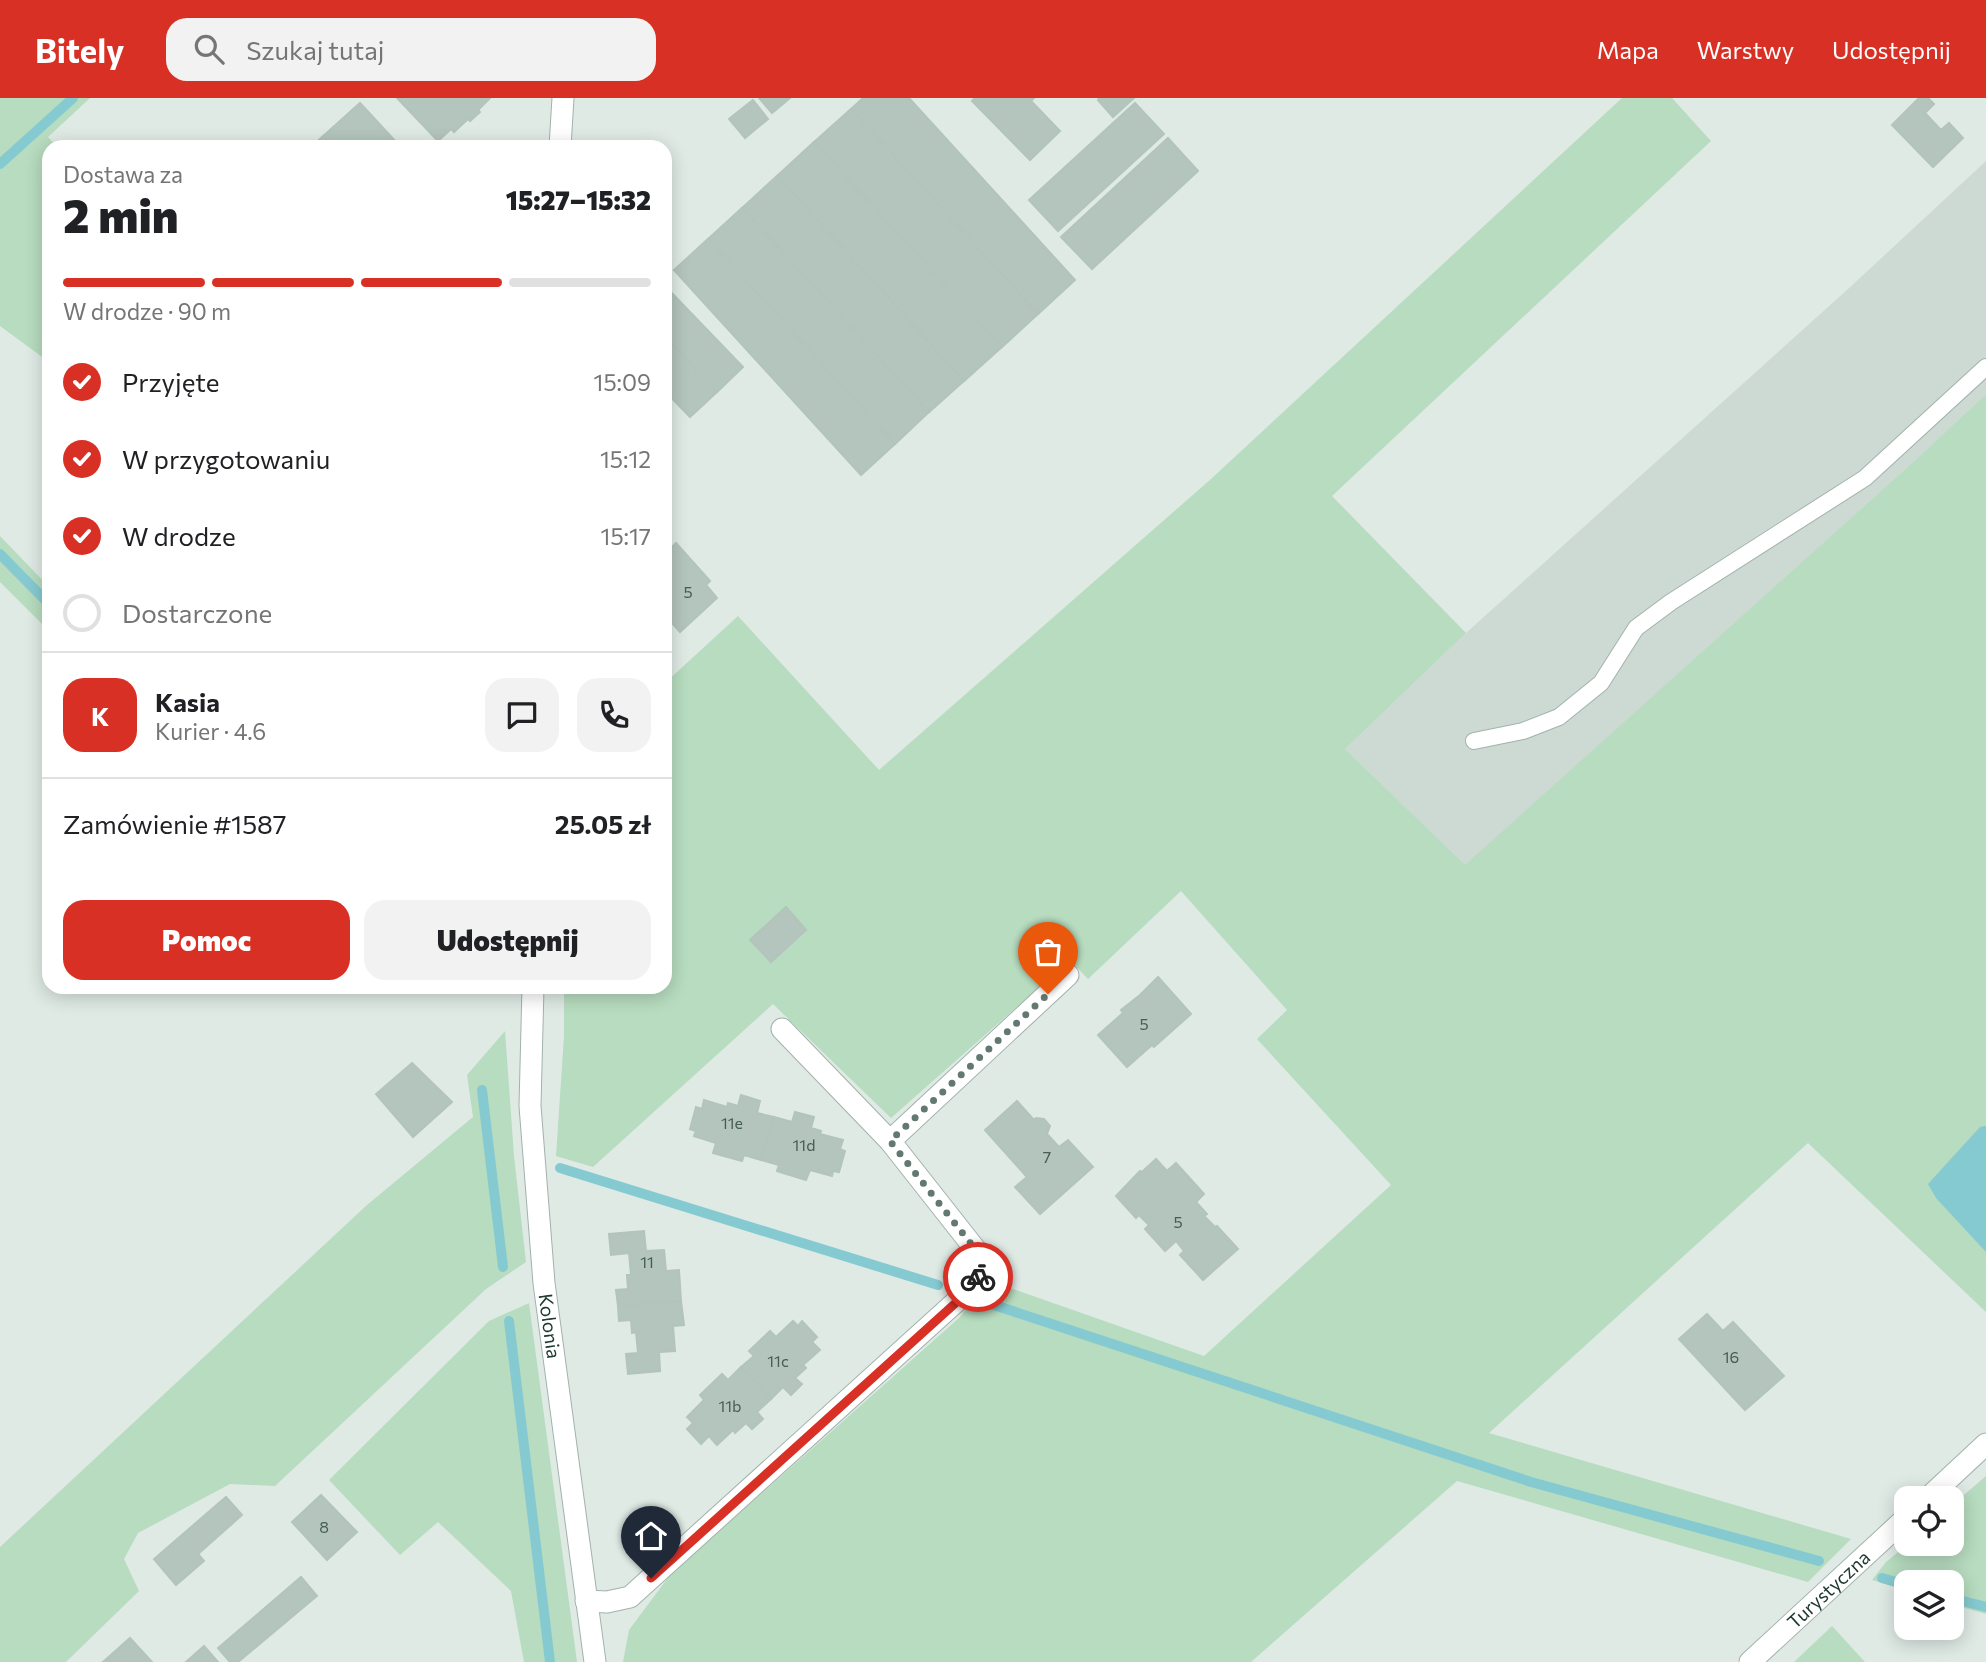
<!DOCTYPE html>
<html lang="pl">
<meta charset="utf-8">
<style>
:root{--surface:#fff;--page:#f2f2f2;--text:#202124;--muted:#757577;--line:#e0e0e0;--accent:#d93025}
body{margin:0;font-family:Commissioner,sans-serif;background:var(--page);color:var(--text);height:100vh;display:flex;flex-direction:column;font-size:26px;white-space:nowrap}
*{box-sizing:border-box;margin:0}
p{font-size:23px;color:var(--muted)}
.icon{flex:none;width:38px;height:38px;fill:none;stroke:currentColor;stroke-width:2;stroke-linecap:round;stroke-linejoin:round}
.map{position:relative;flex:1;overflow:hidden}
.side{position:absolute;left:42px;top:42px;width:630px;height:854px;display:flex;flex-direction:column;background:var(--surface);border-radius:21px;box-shadow:0 4px 18px #0003}
.side>*{flex:none}
.buttons{position:absolute;left:1894px;top:1388px;display:grid;gap:14px}
.buttons a{display:grid;place-items:center;width:70px;height:70px;border-radius:14px;background:var(--surface);box-shadow:0 4px 18px #0003;font-size:35px}
.pin{position:absolute;display:grid;place-items:center;width:60px;height:60px;color:#fff;margin:-72px -30px;border-radius:50% 50% 50% 0;rotate:-45deg;box-shadow:0 0 7px #0007}
.pin .icon{rotate:45deg}
.courier{position:absolute;display:grid;place-items:center;width:70px;height:70px;margin:-35px;border:5px solid #d93025;border-radius:50%;background:#fff;color:#222;box-shadow:0 2px 9px #0007}
.head em{font-style:normal;font-weight:800}
.head div{display:flex;flex-direction:column-reverse}
.head{display:flex;align-items:center;justify-content:space-between;height:119px;padding:0 21px}
h1{font-size:46px;font-weight:800;line-height:52px}
.bar{display:grid;grid-template-columns:repeat(4,1fr);gap:10px 7px;align-content:center;height:84px;padding:0 21px}
.bar i{height:9px;border-radius:5px;background:var(--line)}
.bar .current{background:var(--accent)}
.bar p{grid-column:span 4}
.line{display:flex;align-items:center;gap:18px;padding:0 21px;border-top:2px solid var(--line)}
.line div{flex:1}
.round{display:grid;place-items:center;flex:none;width:74px;height:74px;border-radius:21px;background:var(--page)}
ol{padding:0 21px;list-style:none}
li{display:flex;align-items:center;gap:21px;height:77px}
li p{margin-inline-start:auto}
li .icon{padding:7px;border-radius:50%;background:var(--accent);color:#fff;stroke-width:4}
li:last-child{color:var(--muted)}
li i{width:38px;height:38px;border:4px solid var(--line);border-radius:50%}
.cta{display:flex;gap:14px;margin-top:auto;padding:14px 21px}
.cta a{flex:1;height:80px;border-radius:21px;background:var(--accent);color:#fff;font-size:28px;font-weight:800;line-height:80px;text-align:center}
.cta a+a{background:var(--page);color:var(--text)}
header{display:flex;align-items:center;gap:42px;box-sizing:border-box;height:98px;padding:0 35px;background:var(--accent);color:#fff}
header strong{font-size:33px}
nav{display:flex;gap:38px;margin-inline-start:auto;font-size:24px}
.search{width:490px;height:63px;background:var(--page);display:flex;align-items:center;gap:18px;box-sizing:border-box;padding:0 24px;border-radius:21px;color:var(--muted);font-size:26px}
.map>svg:first-child{display:block}
</style>
<header>
<strong>Bitely</strong>
<div class="search"><svg class="icon" aria-label="search" viewBox="0 0 24 24"><circle cx="10" cy="10" r="6"/><path d="M15 15l6 6"/></svg>Szukaj tutaj</div>
<nav><a>Mapa</a><a>Warstwy</a><a>Udostępnij</a></nav>
</header>
<div class="map">
<svg width="1986" height="1564" viewBox="0 0 1986 1564">
<rect width="100%" height="100%" fill="#dfeae5"/>
<!-- built -->
<polygon fill="#cddad3" points="1986,63 1986,296 1912,365 1465,768 1345,651 1466,535 1848,191"/>
<!-- green -->
<g fill="#b7dcbf">
<polygon points="0,0 90,0 48,39 57,49 49,49 49,264 0,228"/>
<polygon points="1622,0 1672,0 1711,43 1332,398 1466,535 1345,651 1465,767 1912,365 1986,296 1986,1214 1808,1045 1489,1335 1851,1441 1808,1484 1457,1383 1251,1564 623,1564 629,1532 670,1477 959,1220 990,1183 1204,1258 1391,1087 1257,941 1287,912 1181,793 1088,881 1070,862 891,1020 773,906 593,1069 556,1058 564,938 564,889 665,889 665,585 738,518 879,672 1211,381"/>
<polygon points="0,438 49,489 49,533 0,484"/>
<polygon points="505,933 514,1058 526,1164 486,1191 275,1388 230,1386 138,1435 124,1461 139,1493 66,1564 0,1564 0,1449 367,1107 473,1019 467,977"/>
<polygon points="529,1205 577,1564 524,1564 511,1493 438,1424 400,1457 329,1382 489,1223"/>
<polygon points="1986,1378 1986,1516 1951,1506 1951,1484 1906,1484 1906,1492 1872,1482 1886,1464 1908,1446 1951,1446 1951,1408"/>
<polygon points="1832,1528 1865,1564 1794,1564"/>
</g>
<!-- water -->
<polygon fill="#86cad1" points="1984,1028 1986,1028 1986,1154 1936,1100 1928,1086 1980,1029"/>
<g fill="none" stroke-linecap="round" stroke-linejoin="round">
<!-- stream -->
<g stroke="#86cad1" stroke-width="10">
<polyline points="0,66 73,0"/>
<polyline points="0,456 49,506"/>
<polyline points="482,992 503,1169"/>
<polyline points="560,1070 938,1187"/>
<polyline points="982,1203 1531,1384 1819,1463"/>
<polyline points="509,1223 550,1564"/>
<polyline points="1882,1480 1906,1487"/>
<polyline points="1951,1500 1986,1509"/>
</g>
</g>
<!-- building -->
<g fill="#b4c5bd" stroke="#b2c4bb" stroke-width="2">
<polygon points="397,0 490,0 478,12 480,14 470,23 468,21 454,34 451,31 438,43"/>
<polygon points="759,0 790,0 772,15"/>
<polygon points="863,0 909,0 1075,182 1038,216 851,11"/>
<polygon points="975,0 1034,0 1031,3 1060,33 1030,62 972,3"/>
<polygon points="1099,0 1134,0 1113,19 1098,2"/>
<polygon points="1919,0 1928,0 1934,6 1925,15 1941,32 1949,25 1963,40 1933,69 1892,27"/>
<polygon points="753,2 768,21 745,40 729,21"/>
<polygon points="360,5 398,46 395,49 311,49"/>
<polygon points="1135,5 1164,36 1058,133 1029,102"/>
<polygon points="851,11 1038,216 1002,249 814,44"/>
<polygon points="1168,40 1198,73 1092,171 1061,139"/>
<polygon points="814,44 1002,249 964,283 777,78"/>
<polygon points="777,78 964,283 929,314 742,110"/>
<polygon points="742,110 929,314 895,346 708,141"/>
<polygon points="708,141 895,346 861,377 674,172"/>
<polygon points="665,188 743,269 717,294 665,239"/>
<polygon points="665,239 717,294 690,319 665,293"/>
<polygon points="676,445 710,483 706,487 717,500 680,534 666,518 674,510 665,501 665,456"/>
<polygon points="786,809 806,832 771,864 750,842"/>
<polygon points="1158,879 1191,916 1154,949 1152,947 1127,969 1098,937 1123,915 1121,912 1140,897"/>
<polygon points="412,965 452,1004 413,1039 376,996"/>
<polygon points="741,997 760,1003 757,1015 774,1019 761,1062 744,1057 742,1063 713,1055 716,1045 694,1038 696,1033 690,1031 696,1009 702,1011 704,1002 727,1009 728,1005 738,1008"/>
<polygon points="1017,1003 1034,1022 1036,1020 1044,1021 1050,1028 1047,1036 1059,1049 1068,1042 1093,1069 1040,1116 1015,1089 1027,1079 985,1032"/>
<polygon points="795,1014 814,1019 811,1030 821,1033 820,1036 843,1042 840,1051 845,1053 839,1074 833,1073 832,1078 810,1072 806,1082 777,1073 779,1067 761,1062 774,1019 792,1024"/>
<polygon points="1156,1061 1167,1073 1176,1065 1204,1096 1196,1104 1207,1116 1204,1118 1215,1129 1217,1128 1238,1151 1203,1182 1180,1157 1184,1153 1176,1143 1165,1153 1145,1131 1149,1127 1139,1117 1136,1120 1116,1098 1140,1073 1142,1074"/>
<polygon points="644,1133 646,1153 664,1152 666,1173 679,1172 681,1203 618,1208 616,1192 628,1191 627,1177 631,1177 629,1155 611,1157 609,1136"/>
<polygon points="681,1203 684,1227 673,1228 675,1253 659,1254 660,1273 628,1276 626,1256 638,1255 636,1234 632,1235 631,1222 619,1223 618,1208"/>
<polygon points="1707,1216 1723,1233 1733,1224 1784,1278 1745,1312 1679,1241"/>
<polygon points="793,1223 798,1228 802,1223 817,1239 812,1244 820,1252 803,1267 806,1270 795,1280 802,1286 791,1297 783,1289 771,1301 741,1269 754,1258 749,1253 770,1233 776,1239"/>
<polygon points="741,1269 771,1301 757,1314 763,1321 752,1331 746,1325 735,1335 733,1332 717,1347 709,1338 701,1346 687,1331 693,1325 687,1319 704,1302 700,1297 722,1276 728,1282"/>
<polygon points="321,1397 357,1434 327,1462 292,1424"/>
<polygon points="226,1399 242,1417 198,1456 204,1463 176,1487 154,1461"/>
<polygon points="301,1479 317,1498 238,1564 230,1564 218,1550"/>
<polygon points="130,1540 152,1564 103,1564"/>
<polygon points="204,1548 218,1564 186,1564"/>
</g>
<g fill="none" stroke-linecap="round" stroke-linejoin="round">
<defs>
<polyline id="lane" points="1474,643 1523,633 1559,619 1601,585 1636,530 1671,504 1865,380 1986,269"/>
<g id="street">
<polyline points="560,49 563,0"/>
<path id="s1" d="M 533,889 L 530,1008 L 544,1185 L 595,1564"/>
<polyline points="890,1043 1068,877"/>
<polyline points="1928,1400 1986,1346"/>
<path d="M 586,1503 L 607,1504 L 630,1499 L 959,1201 C 977,1183 980,1181 979,1156 L 890,1043 L 782,931"/>
<path id="s2" d="M 1750,1564 L 1906,1420"/>
</g>
</defs>
<!-- lane casing -->
<use href="#lane" stroke="#a2b2ac" stroke-width="18"/>
<!-- street casing -->
<use href="#street" stroke="#a2b2ac" stroke-width="23"/>
<!-- lane -->
<use href="#lane" stroke="#fff" stroke-width="16"/>
<!-- street -->
<use href="#street" stroke="#fff" stroke-width="21"/>
</g>
<g fill="none" stroke-linecap="round" stroke-linejoin="round">
<!-- done -->
<polyline stroke="#637871" stroke-width="7" stroke-dasharray="0 12.6" points="978,1179 980,1175 979,1156 890,1043 1048,896"/>
<!-- route -->
<polyline stroke="#d93025" stroke-width="9" points="651,1480 960,1201 973,1187 978,1179"/>
</g>
<g text-anchor="middle" stroke-width="7" stroke-linejoin="round" paint-order="stroke">
<!-- number labels -->
<g font-size="16" fill="#455d55">
<text x="688" y="500">5</text>
<text x="1144" y="932">5</text>
<text x="732" y="1031">11e</text>
<text x="804" y="1053">11d</text>
<text x="1047" y="1065">7</text>
<text x="1178" y="1130">5</text>
<text x="647" y="1170">11</text>
<text x="1731" y="1265">16</text>
<text x="778" y="1269">11c</text>
<text x="730" y="1314">11b</text>
<text x="324" y="1435">8</text>
</g>
<!-- street labels -->
<g font-size="19" fill="#203a32" stroke="#eff7f3">
<text dy="7" stroke="none"><textPath href="#s1" startOffset="340">Kolonia</textPath></text>
<text dy="7" stroke="none"><textPath href="#s2" startOffset="107">Turystyczna</textPath></text>
</g>
</g>
</svg>
<div class="buttons">
<a><svg class="icon" aria-label="locate" viewBox="0 0 24 24"><circle cx="12" cy="12" r="6"/><path d="M12 2v4M12 18v4M2 12h4M18 12h4"/></svg></a>
<a><svg class="icon" aria-label="layers" viewBox="0 0 24 24"><path d="M12 4l9 5-9 5-9-5zM3 14l9 5 9-5"/></svg></a>
</div>
<div class="pin" style="left:1048px;top:896px;background:#ea580c"><svg class="icon" aria-label="bag" viewBox="0 0 24 24"><path d="M5 8h14l-1 12H6zM9 8a3 3 0 0 1 6 0"/></svg></div>
<div class="pin" style="left:651px;top:1480px;background:#1f2937"><svg class="icon" aria-label="home" viewBox="0 0 24 24"><path d="M3 11l9-7 9 7M6 9v11h12V9"/></svg></div>
<div class="courier" style="left:978px;top:1179px"><svg class="icon" aria-label="bike" viewBox="0 0 24 24"><circle cx="6" cy="16" r="4"/><circle cx="18" cy="16" r="4"/><path d="M6 16l4-8h5l3 8M10 8l3 8H6M13 5h3"/></svg></div>
<section class="side">
<div class="head"><div><h1>2 min</h1><p>Dostawa za</p></div><em>15:27–15:32</em></div>
<div class="bar"><i class="current"></i><i class="current"></i><i class="current"></i><i></i><p>W drodze · 90 m</p></div>
<ol>
<li><svg class="icon" aria-label="check" viewBox="0 0 24 24"><path d="M5 12l5 5 9-10"/></svg>Przyjęte<p>15:09</p></li>
<li><svg class="icon" aria-label="check" viewBox="0 0 24 24"><path d="M5 12l5 5 9-10"/></svg>W przygotowaniu<p>15:12</p></li>
<li><svg class="icon" aria-label="check" viewBox="0 0 24 24"><path d="M5 12l5 5 9-10"/></svg>W drodze<p>15:17</p></li>
<li><i></i>Dostarczone</li>
</ol>
<div class="line" style="height:126px"><b class="round" style="background:var(--accent);color:#fff">K</b><div><b>Kasia</b><p>Kurier · 4.6</p></div><a class="round"><svg class="icon" aria-label="chat" viewBox="0 0 24 24"><path d="M4 5h16v11H9l-5 4z"/></svg></a><a class="round"><svg class="icon" aria-label="phone" viewBox="0 0 24 24"><path d="M5 4h4l2 5-3 2q2 4 5 5l2-3 5 2v4C11 20 4 13 5 4z"/></svg></a></div>
<div class="line" style="height:91px"><div>Zamówienie #1587</div><b>25.05 zł</b></div>
<div class="cta"><a>Pomoc</a><a>Udostępnij</a></div>
</section>
</div>
